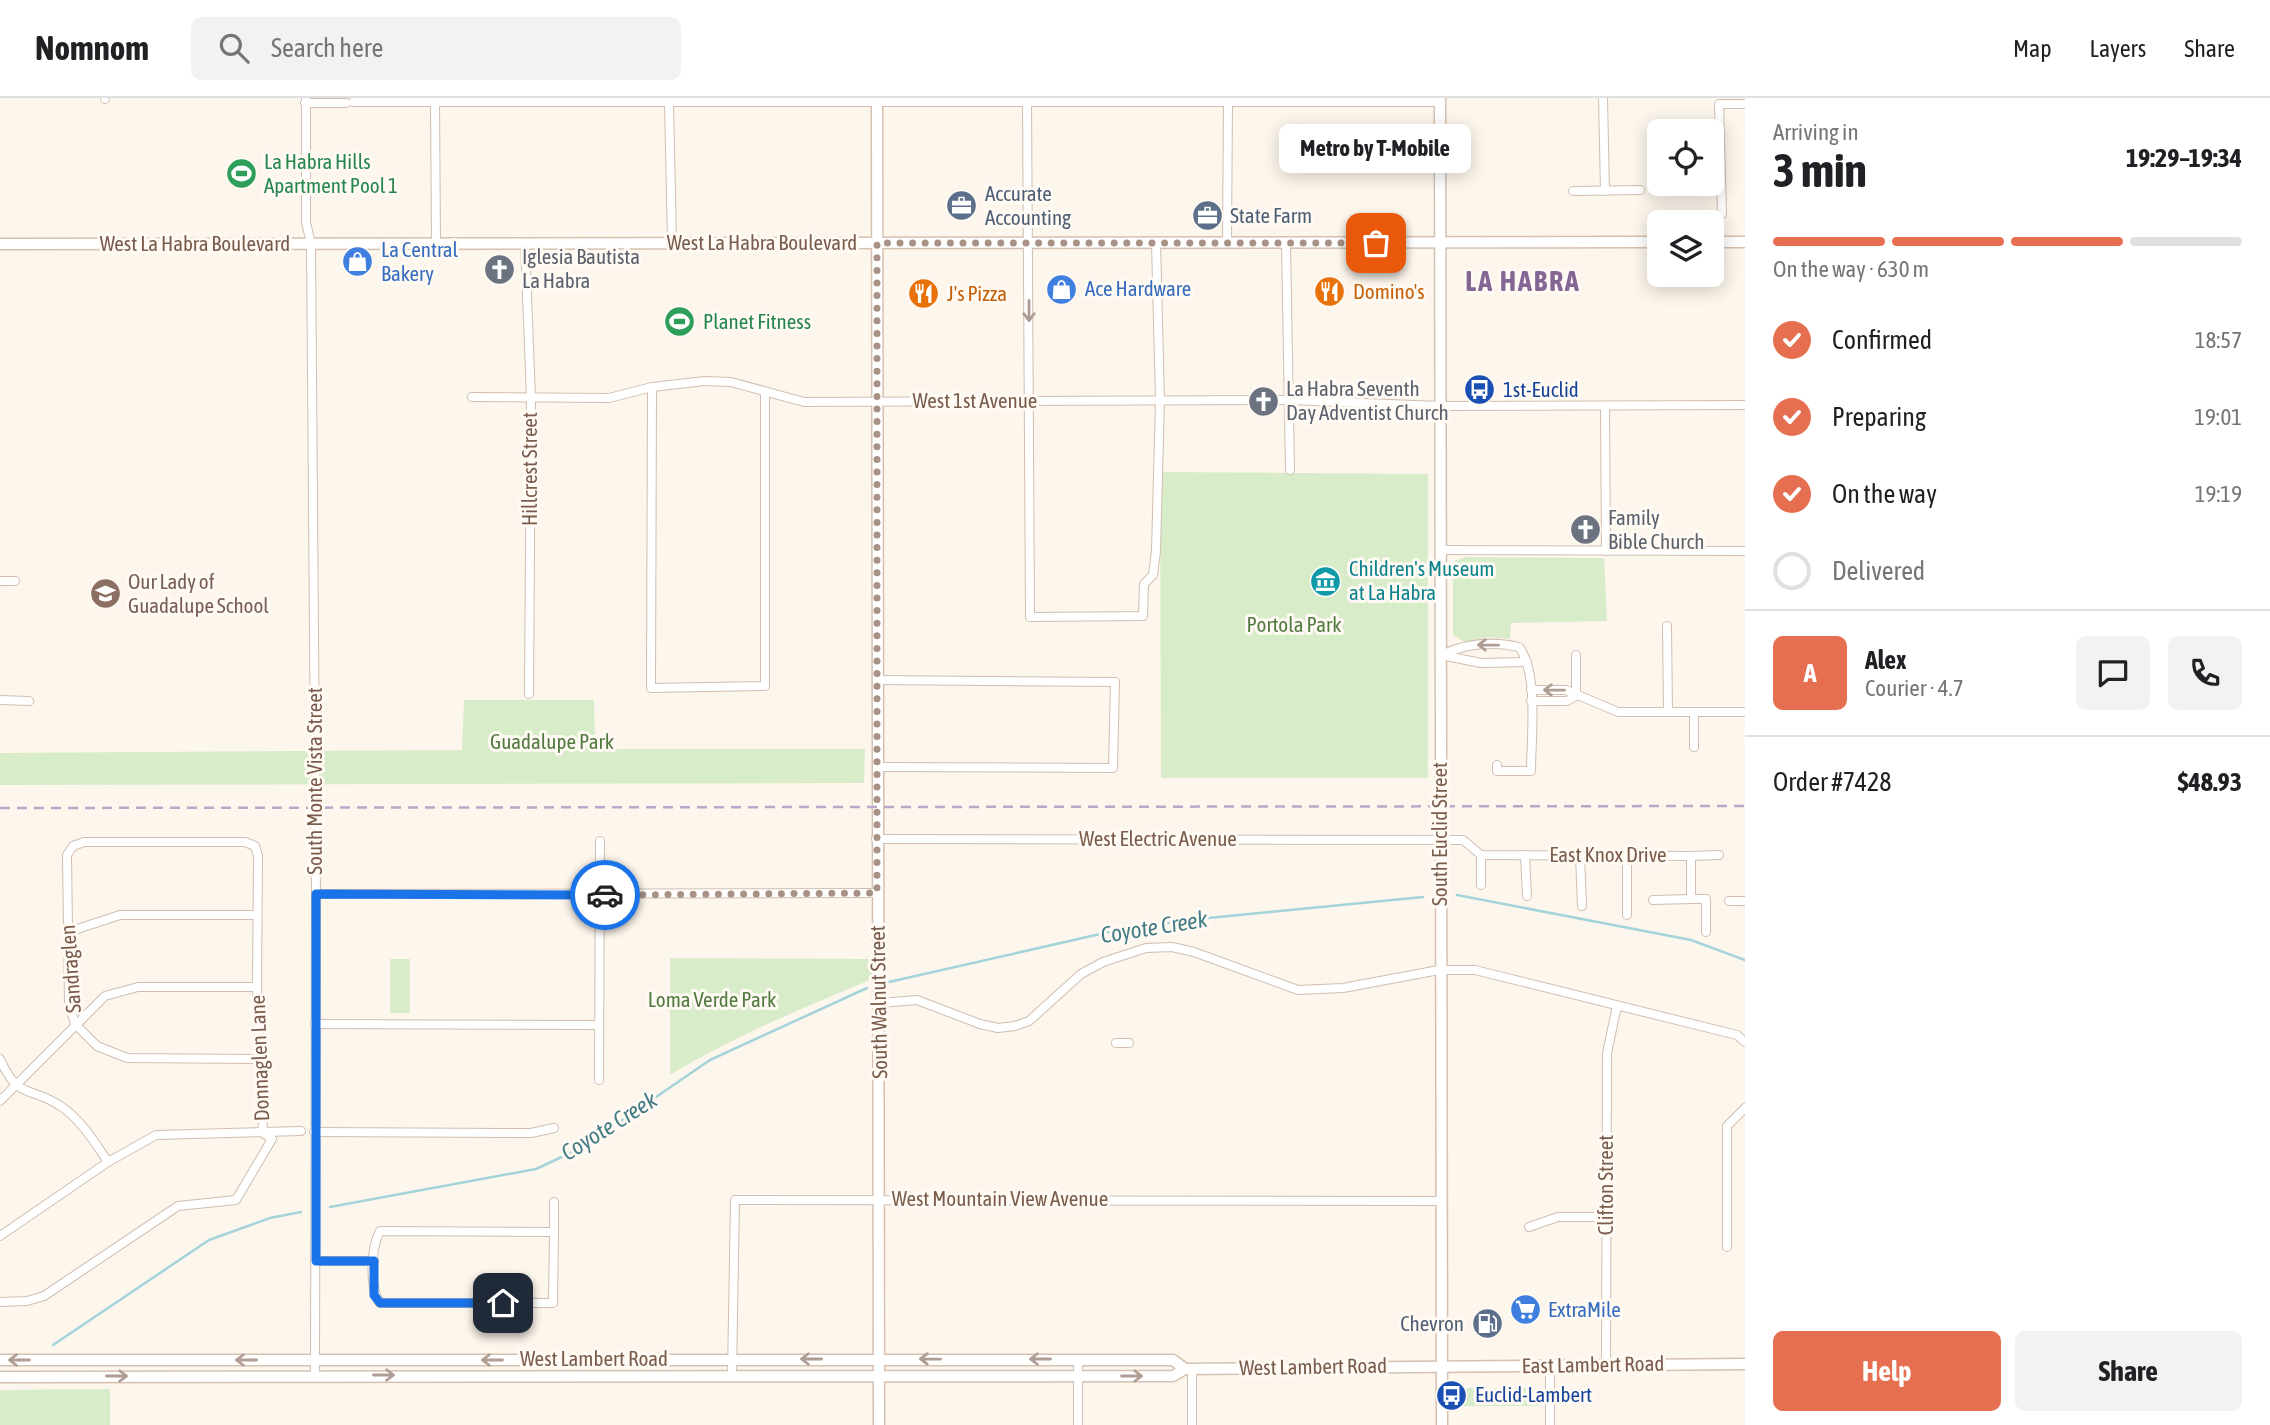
<!DOCTYPE html>
<meta charset="utf-8">
<style>
:root{--surface:#fff;--page:#f2f2f2;--text:#202124;--muted:#757577;--line:#e0e0e0;--accent:#e76f51}
body{margin:0;font-family:"Asap Condensed",sans-serif;background:var(--page);color:var(--text);height:100vh;display:flex;flex-direction:column;font-size:26px;white-space:nowrap}
*{box-sizing:border-box;margin:0}
p{font-size:23px;color:var(--muted)}
.icon{flex:none;width:38px;height:38px;fill:none;stroke:currentColor;stroke-width:2;stroke-linecap:round;stroke-linejoin:round}
.map{position:relative;flex:1;overflow:hidden}
.side{display:flex;flex-direction:column;background:var(--surface);width:525px}
.side>*{flex:none}
.fabs{position:absolute;left:1647px;top:21px;display:grid;gap:14px}
.fabs a{display:grid;place-items:center;width:77px;height:77px;border-radius:10px;background:var(--surface);box-shadow:0 4px 18px #0003;font-size:35px}
.pin{position:absolute;display:grid;place-items:center;width:60px;height:60px;color:#fff;margin:-30px;border-radius:14px;box-shadow:0 4px 10px #0006}
.courier{position:absolute;display:grid;place-items:center;width:70px;height:70px;margin:-35px;border:5px solid #1a73e8;border-radius:50%;background:#fff;color:#222;box-shadow:0 2px 9px #0007}
.bubble{position:absolute;height:49px;border-radius:10px;background:var(--surface);box-shadow:0 4px 18px #0003;font-size:23px;font-weight:700;line-height:49px;text-align:center}
.summary em{font-style:normal;font-weight:700}
.summary div{display:flex;flex-direction:column-reverse}
.summary{display:flex;align-items:center;justify-content:space-between;height:119px;padding:0 28px}
h1{font-size:46px;font-weight:700;line-height:52px}
.bar{display:grid;grid-template-columns:repeat(4,1fr);gap:10px 7px;align-content:center;height:84px;padding:0 28px}
.bar i{height:9px;border-radius:5px;background:var(--line)}
.bar .current{background:var(--accent)}
.bar p{grid-column:span 4}
.line{display:flex;align-items:center;gap:18px;padding:0 28px;border-top:2px solid var(--line)}
.line div{flex:1}
.round{display:grid;place-items:center;flex:none;width:74px;height:74px;border-radius:10px;background:var(--page)}
ol{padding:0 28px;list-style:none}
li{display:flex;align-items:center;gap:21px;height:77px}
li p{margin-inline-start:auto}
li .icon{padding:7px;border-radius:50%;background:var(--accent);color:#fff;stroke-width:4}
li:last-child{color:var(--muted)}
li i{width:38px;height:38px;border:4px solid var(--line);border-radius:50%}
.button{display:flex;gap:14px;margin-top:auto;padding:14px 28px}
.button a{flex:1;height:80px;border-radius:10px;background:var(--accent);color:#fff;font-size:28px;font-weight:700;line-height:80px;text-align:center}
.button a+a{background:var(--page);color:var(--text)}
header{display:flex;align-items:center;gap:42px;box-sizing:border-box;height:98px;padding:0 35px;background:var(--surface);border-bottom:2px solid var(--line)}
header strong{font-size:33px}
nav{display:flex;gap:38px;margin-inline-start:auto;font-size:24px}
.search{width:490px;height:63px;background:var(--page);display:flex;align-items:center;gap:18px;box-sizing:border-box;padding:0 24px;border-radius:10px;color:var(--muted);font-size:26px}
main{display:flex;flex:1;min-height:0}
.map>svg:first-child{display:block}
</style>
<header>
<strong>Nomnom</strong>
<div class="search"><svg class="icon" aria-label="search" viewBox="0 0 24 24"><circle cx="10" cy="10" r="6"/><path d="M15 15l6 6"/></svg>Search here</div>
<nav><a>Map</a><a>Layers</a><a>Share</a></nav>
</header>
<main>
<div class="map">
<svg width="1745" height="1327" viewBox="0 0 1745 1327">
<rect width="100%" height="100%" fill="#fdf6ec"/>
<!-- green -->
<g fill="#d8ecc9">
<polygon points="1160,374 1428,376 1428,680 1161,680"/>
<polygon points="1465,459 1604,460 1607,523 1511,525 1510,541 1488,539 1464,544 1453,537 1453,470 1455,463"/>
<polygon points="464,602 594,602 595,651 865,651 864,685 0,687 0,655 462,652"/>
<path d="M 670,860 L 877,861 L 877,879 C 806,909 736,937 670,977 Z"/>
<rect x="390" y="861" width="20" height="54"/>
<polygon points="1468,1290 1532,1290 1538,1293 1539,1308 1458,1308 1459,1296"/>
<polygon points="110,1291 110,1327 0,1327 0,1292"/>
</g>
<g fill="none" stroke-linecap="round" stroke-linejoin="round">
<!-- stream -->
<g stroke="#a5d3da" stroke-width="2.5">
<polyline points="1457,797 1691,842 1745,862"/>
<polyline points="889,884 1109,834 1188,822 1423,799"/>
<polyline points="330,1109 536,1071 583,1049 710,962 867,890"/>
<polyline points="53,1247 209,1142 270,1120 301,1114"/>
</g>
<defs>
<g id="street">
<polyline points="105,0 105,1"/>
<polyline points="306,0 306,124 311,146 316,796 315,1277"/>
<polyline points="1027,0 1030,519 1143,518 1144,486 1153,477 1156,453 1160,302 1156,145"/>
<polyline points="1603,0 1605,93"/>
<polyline points="435,2 436,146"/>
<polyline points="353,4 1439,4"/>
<polyline points="669,4 672,145"/>
<polyline points="305,5 346,5"/>
<polyline points="1573,93 1640,92"/>
<polyline points="1722,116 1719,6 1745,6"/>
<polyline points="1227,145 1228,1"/>
<polyline points="1286,145 1290,372"/>
<polyline points="525,146 531,300 529,596"/>
<polyline points="652,289 651,590 765,588 765,295"/>
<polyline points="472,299 609,300 652,289 705,283 731,284 804,304 1288,302 1440,308 1745,307"/>
<polyline points="1605,309 1606,453"/>
<polyline points="1442,452 1745,453"/>
<polyline points="0,483 15,483"/>
<polyline points="1667,528 1668,614"/>
<path d="M 1441,557 C 1466,545 1493,543 1519,549 C 1539,575 1531,640 1531,673 L 1497,673 L 1497,667"/>
<polyline points="1441,557 1481,565 1527,564"/>
<polyline points="1531,592 1566,592 1618,614 1745,614"/>
<polyline points="1576,598 1576,557"/>
<polyline points="0,602 29,603"/>
<polyline points="1531,603 1567,603 1576,598"/>
<polyline points="1694,614 1694,649"/>
<polyline points="877,669 1113,670 1115,584 877,582"/>
<polyline points="876,741 1463,742 1481,757 1691,758 1691,801 1706,801 1706,834"/>
<polyline points="1525,757 1527,798"/>
<polyline points="1580,757 1582,808"/>
<polyline points="1627,758 1627,817"/>
<polyline points="1691,758 1719,757"/>
<polyline points="1481,787 1481,757"/>
<polyline points="316,796 877,795"/>
<polyline points="1653,802 1691,801"/>
<polyline points="1729,803 1745,803"/>
<polyline points="68,834 120,817 257,817"/>
<polyline points="880,905 917,902 980,926 998,930 1015,928 1029,923 1081,876 1103,864 1146,850 1172,849 1194,854 1298,892 1343,890 1439,872 1475,872 1737,937 1745,944"/>
<polyline points="315,926 599,927"/>
<polyline points="1116,945 1129,945"/>
<path d="M 0,961 C 19,1004 31,987 62,1009 C 82,1023 95,1045 108,1064"/>
<polyline points="599,982 600,743"/>
<polyline points="0,1003 105,898 138,889 257,889"/>
<polyline points="314,1034 531,1035 554,1030"/>
<polyline points="1529,1129 1558,1119 1606,1119"/>
<path d="M 380,1133 L 554,1134 L 553,1205 L 380,1205 C 369,1189 371,1149 380,1133 Z"/>
<polyline points="554,1134 554,1104"/>
<polyline points="0,1138 108,1064 156,1037 301,1033"/>
<polyline points="1727,1149 1727,1028 1745,1010"/>
<polyline points="315,1163 374,1163"/>
<polyline points="0,1204 27,1203 44,1198 178,1108 236,1102 272,1041 263,1035 257,889 258,758 255,748 245,744 84,744 73,748 67,757 69,905 75,926 97,948 127,960 258,961"/>
<polyline points="1078,1262 1078,1327"/>
<polyline points="1606,1266 1607,955 1617,908"/>
<polyline points="1550,1267 1550,1327"/>
<polyline points="1192,1271 1192,1327"/>
<polyline points="732,1277 735,1102 1440,1103"/>
</g>
<g id="secondary">
<polyline points="877,0 879,1327"/>
<polyline points="1440,0 1442,1327"/>
<polyline points="1712,144 1745,144"/>
<polyline points="0,146 1659,144"/>
<polyline points="0,1262 1173,1262 1185,1271"/>
<polyline points="0,1279 1173,1278 1185,1271 1745,1266"/>
</g>
</defs>
<!-- street casing -->
<use href="#street" stroke="#d1beb0" stroke-width="10"/>
<!-- secondary casing -->
<use href="#secondary" stroke="#d6c0b0" stroke-width="13"/>
<!-- street -->
<use href="#street" stroke="#fff" stroke-width="8"/>
<!-- secondary -->
<use href="#secondary" stroke="#fff" stroke-width="10"/>
<!-- rail -->
<polyline stroke="#b9a8c9" stroke-width="2.5" stroke-dasharray="10 7" stroke-linecap="butt" points="0,710 1745,708"/>
</g>
<!-- one-way arrows -->
<defs><path id="oneway-shaft" d="M-6 0H5M1.5-3L5.5 0L1.5 3" fill="none" stroke-width="1.6" stroke-linecap="round" stroke-linejoin="round" transform="scale(1.75)"/></defs>
<g stroke="#af9d94">
<use href="#oneway-shaft" transform="translate(1029 213) rotate(90)"/>
<use href="#oneway-shaft" transform="translate(1488 547) rotate(-179)"/>
<use href="#oneway-shaft" transform="translate(1554 592) rotate(-179)"/>
<use href="#oneway-shaft" transform="translate(811 1261) rotate(180)"/>
<use href="#oneway-shaft" transform="translate(930 1261) rotate(-179)"/>
<use href="#oneway-shaft" transform="translate(1040 1261) rotate(180)"/>
<use href="#oneway-shaft" transform="translate(19 1262) rotate(-180)"/>
<use href="#oneway-shaft" transform="translate(246 1262) rotate(-180)"/>
<use href="#oneway-shaft" transform="translate(492 1262) rotate(180)"/>
<use href="#oneway-shaft" transform="translate(384 1277)"/>
<use href="#oneway-shaft" transform="translate(117 1278)"/>
<use href="#oneway-shaft" transform="translate(1132 1278)"/>
</g>
<g fill="none" stroke-linecap="round" stroke-linejoin="round">
<!-- done -->
<polyline stroke="#a89285" stroke-width="7" stroke-dasharray="0 12.6" points="605,797 877,795 877,145 1376,145"/>
<!-- route -->
<polyline stroke="#1a73e8" stroke-width="9" points="503,1205 380,1205 374,1197 374,1163 316,1163 316,796 605,797"/>
</g>
<!-- icons -->
<defs>
<symbol id="stadium-disc" viewBox="-11 -11 22 22"><circle r="9.5" fill="#2e9e5b" stroke="#fffaf3"/><path d="M0-5a6.5 5 0 1 0 0 10a6.5 5 0 1 0 0-10ZM-3.5-1.8h7v3.6h-7Z" fill="#fff"/></symbol>
<symbol id="office-disc" viewBox="-11 -11 22 22"><circle r="9.5" fill="#5c6f8a" stroke="#fffaf3"/><path d="M-6-3h4V-5.5h4V-3h4V5H-6ZM-1-4.5V-3h2v-1.5ZM-6 0V1H6V0Z" fill="#fff"/></symbol>
<symbol id="shop-disc" viewBox="-11 -11 22 22"><circle r="9.5" fill="#3f7fe0" stroke="#fffaf3"/><path d="M-5-2.5h2.3a2.7 3.5 0 0 1 5.4 0H5L5.5 6h-11ZM-1.5-2.5h3a1.5 2.3 0 0 0-3 0Z" fill="#fff"/></symbol>
<symbol id="church-disc" viewBox="-11 -11 22 22"><circle r="9.5" fill="#6b7280" stroke="#fffaf3"/><path d="M-1.2-6h2.4v3.5h3.3v2.4h-3.3V6h-2.4V-.1h-3.3v-2.4h3.3Z" fill="#fff"/></symbol>
<symbol id="restaurant-disc" viewBox="-11 -11 22 22"><circle r="9.5" fill="#e8710a" stroke="#fffaf3"/><path d="M-5-6h1v4h1v-4h1v4h1v-4h1v5L-1.5 .5V6h-2V.5L-5-1ZM5-6V6H3V1.5H1.5Q1.5-4 5-6Z" fill="#fff"/></symbol>
<symbol id="bus-disc" viewBox="-11 -11 22 22"><circle r="9.5" fill="#1a4fb4" stroke="#fffaf3"/><path d="M-5-6H5V4H4V6H2V4H-2V6H-4V4H-5ZM-3.5-4V0h7V-4ZM-3.5 1.2v1.5H-2V1.2ZM2 1.2v1.5H3.5V1.2Z" fill="#fff"/></symbol>
<symbol id="museum-disc" viewBox="-11 -11 22 22"><circle r="9.5" fill="#0f9aa8" stroke="#fffaf3"/><path d="M0-6L6-3V-2H-6V-3ZM-5-1h2V3h-2ZM-1-1h2V3h-2ZM3-1h2V3H3ZM-6 4H6V6H-6Z" fill="#fff"/></symbol>
<symbol id="school-disc" viewBox="-11 -11 22 22"><circle r="9.5" fill="#8d6e63" stroke="#fffaf3"/><path d="M0-5L7-2L0 1L-7-2ZM-4 1L0 2.5L4 1V4Q0 6-4 4Z" fill="#fff"/></symbol>
<symbol id="supermarket-disc" viewBox="-11 -11 22 22"><circle r="9.5" fill="#3f7fe0" stroke="#fffaf3"/><path d="M-6-5.5h2.5l.6 2H6L4.5 2H-2.5L-4.4-4H-6ZM-1.5 3.2a1.3 1.3 0 1 0 .1 0ZM3 3.2a1.3 1.3 0 1 0 .1 0Z" fill="#fff"/></symbol>
<symbol id="fuel-disc" viewBox="-11 -11 22 22"><circle r="9.5" fill="#5c6f8a" stroke="#fffaf3"/><path d="M-5.5-6h7V0h2V4h1.3V-2.5L3-4.5l.8-.8L6-3V5H2.5V1h-1V6h-7ZM-4.2-4.7v3.2H.2V-4.7Z" fill="#fff"/></symbol>
</defs>
<g fill-rule="evenodd">
<use href="#stadium-disc" x="224" y="58" width="35" height="35"/>
<use href="#office-disc" x="944" y="90" width="35" height="35"/>
<use href="#office-disc" x="1190" y="100" width="35" height="35"/>
<use href="#shop-disc" x="340" y="146" width="35" height="35"/>
<use href="#church-disc" x="482" y="154" width="35" height="35"/>
<use href="#shop-disc" x="1044" y="174" width="35" height="35"/>
<use href="#restaurant-disc" x="1312" y="176" width="35" height="35"/>
<use href="#restaurant-disc" x="906" y="178" width="35" height="35"/>
<use href="#stadium-disc" x="662" y="206" width="35" height="35"/>
<use href="#bus-disc" x="1462" y="274" width="35" height="35"/>
<use href="#church-disc" x="1246" y="286" width="35" height="35"/>
<use href="#church-disc" x="1568" y="414" width="35" height="35"/>
<use href="#museum-disc" x="1308" y="466" width="35" height="35"/>
<use href="#school-disc" x="88" y="478" width="35" height="35"/>
<use href="#supermarket-disc" x="1508" y="1194" width="35" height="35"/>
<use href="#fuel-disc" x="1470" y="1208" width="35" height="35"/>
<use href="#bus-disc" x="1434" y="1280" width="35" height="35"/>
</g>
<g text-anchor="middle" stroke-width="6" stroke-linejoin="round" paint-order="stroke">
<!-- leisure labels -->
<g font-size="21" fill="#27864d" stroke="#fffaf3" text-anchor="start">
<text x="264" y="71">La Habra Hills<tspan x="264" dy="24">Apartment Pool 1</tspan></text>
<text x="703" y="231">Planet Fitness</text>
</g>
<!-- service labels -->
<g font-size="21" fill="#4e5e75" stroke="#fffaf3" text-anchor="start">
<text x="985" y="103">Accurate<tspan x="985" dy="24">Accounting</tspan></text>
<text x="1230" y="125">State Farm</text>
<text x="1464" y="1233" text-anchor="end">Chevron</text>
</g>
<!-- street labels -->
<g font-size="21" fill="#7a5c4d" stroke="#fffaf3">
<text x="762" y="152">West La Habra Boulevard</text>
<text x="195" y="153">West La Habra Boulevard</text>
<text x="975" y="310">West 1st Avenue</text>
<text transform="translate(530 371) rotate(-90)" y="7">Hillcrest Street</text>
<text transform="translate(315 683) rotate(-90)" y="7">South Monte Vista Street</text>
<text transform="translate(1440 736) rotate(-90)" y="7">South Euclid Street</text>
<text x="1158" y="748">West Electric Avenue</text>
<text x="1608" y="764">East Knox Drive</text>
<text transform="translate(71 871) rotate(-94)" y="7">Sandraglen</text>
<text transform="translate(879 904) rotate(-91)" y="7">South Walnut Street</text>
<text transform="translate(260 960) rotate(-92)" y="7">Donnaglen Lane</text>
<text transform="translate(1606 1087) rotate(-90)" y="7">Clifton Street</text>
<text x="1000" y="1108">West Mountain View Avenue</text>
<text x="594" y="1268">West Lambert Road</text>
<text transform="translate(1593 1267) rotate(-1)" y="7">East Lambert Road</text>
<text transform="translate(1313 1269) rotate(-1)" y="7">West Lambert Road</text>
</g>
<!-- shop labels -->
<g font-size="21" fill="#366cbe" stroke="#fffaf3" text-anchor="start">
<text x="381" y="159">La Central<tspan x="381" dy="24">Bakery</tspan></text>
<text x="1085" y="198">Ace Hardware</text>
<text x="1548" y="1219">ExtraMile</text>
</g>
<!-- worship labels -->
<g font-size="21" fill="#5b616d" stroke="#fffaf3" text-anchor="start">
<text x="522" y="166">Iglesia Bautista<tspan x="522" dy="24">La Habra</tspan></text>
<text x="1286" y="298">La Habra Seventh<tspan x="1286" dy="24">Day Adventist Church</tspan></text>
<text x="1608" y="427">Family<tspan x="1608" dy="24">Bible Church</tspan></text>
</g>
<!-- food labels -->
<g font-size="21" fill="#c56008" stroke="#fffaf3" text-anchor="start">
<text x="1353" y="201">Domino's</text>
<text x="947" y="203">J's Pizza</text>
</g>
<!-- transit labels -->
<g font-size="21" fill="#164399" stroke="#fffaf3" text-anchor="start">
<text x="1503" y="299">1st-Euclid</text>
<text x="1475" y="1304">Euclid-Lambert</text>
</g>
<!-- culture labels -->
<g font-size="21" fill="#0d838f" stroke="#fffaf3" text-anchor="start">
<text x="1349" y="478">Children's Museum<tspan x="1349" dy="24">at La Habra</tspan></text>
</g>
<!-- education labels -->
<g font-size="21" fill="#785e54" stroke="#fffaf3" text-anchor="start">
<text x="128" y="491">Our Lady of<tspan x="128" dy="24">Guadalupe School</tspan></text>
</g>
<!-- park labels -->
<g font-size="21" fill="#537a41" stroke="#fffaf3">
<text x="1294" y="534">Portola Park</text>
<text x="552" y="651">Guadalupe Park</text>
<text x="712" y="909">Loma Verde Park</text>
</g>
<!-- water labels -->
<g font-size="23" font-style="italic" fill="#437c86" stroke="#fffaf3">
<text transform="translate(1154 829) rotate(-9)" y="8">Coyote Creek</text>
<text transform="translate(609 1028) rotate(-32)" y="8">Coyote Creek</text>
</g>
<!-- district labels -->
<g font-size="28" font-weight="bold" letter-spacing="2" fill="#846695" stroke="#fffaf3">
<text x="1523" y="193">LA HABRA</text>
</g>
</g>
</svg>
<div class="fabs">
<a><svg class="icon" aria-label="locate" viewBox="0 0 24 24"><circle cx="12" cy="12" r="6"/><path d="M12 2v4M12 18v4M2 12h4M18 12h4"/></svg></a>
<a><svg class="icon" aria-label="layers" viewBox="0 0 24 24"><path d="M12 4l9 5-9 5-9-5zM3 14l9 5 9-5"/></svg></a>
</div>
<div class="pin" style="left:1376px;top:145px;background:#ea580c"><svg class="icon" aria-label="bag" viewBox="0 0 24 24"><path d="M5 8h14l-1 12H6zM9 8a3 3 0 0 1 6 0"/></svg></div>
<div class="pin" style="left:503px;top:1205px;background:#1f2937"><svg class="icon" aria-label="home" viewBox="0 0 24 24"><path d="M3 11l9-7 9 7M6 9v11h12V9"/></svg></div>
<div class="courier" style="left:605px;top:797px"><svg class="icon" aria-label="car" viewBox="0 0 24 24"><path d="M5 17H2v-5l4-1 3-4h7l3 4 3 1v5h-3M9 17h6M6 11h13"/><circle cx="7" cy="17" r="2"/><circle cx="17" cy="17" r="2"/></svg></div>
<div class="bubble" style="left:1279px;top:26px;width:192px">Metro by T-Mobile</div>
</div>
<section class="side">
<div class="summary"><div><h1>3 min</h1><p>Arriving in</p></div><em>19:29–19:34</em></div>
<div class="bar"><i class="current"></i><i class="current"></i><i class="current"></i><i></i><p>On the way · 630 m</p></div>
<ol>
<li><svg class="icon" aria-label="check" viewBox="0 0 24 24"><path d="M5 12l5 5 9-10"/></svg>Confirmed<p>18:57</p></li>
<li><svg class="icon" aria-label="check" viewBox="0 0 24 24"><path d="M5 12l5 5 9-10"/></svg>Preparing<p>19:01</p></li>
<li><svg class="icon" aria-label="check" viewBox="0 0 24 24"><path d="M5 12l5 5 9-10"/></svg>On the way<p>19:19</p></li>
<li><i></i>Delivered</li>
</ol>
<div class="line" style="height:126px"><b class="round" style="background:var(--accent);color:#fff">A</b><div><b>Alex</b><p>Courier · 4.7</p></div><a class="round"><svg class="icon" aria-label="chat" viewBox="0 0 24 24"><path d="M4 5h16v11H9l-5 4z"/></svg></a><a class="round"><svg class="icon" aria-label="phone" viewBox="0 0 24 24"><path d="M5 4h4l2 5-3 2q2 4 5 5l2-3 5 2v4C11 20 4 13 5 4z"/></svg></a></div>
<div class="line" style="height:91px"><div>Order #7428</div><b>$48.93</b></div>
<div class="button"><a>Help</a><a>Share</a></div>
</section>
</main>
